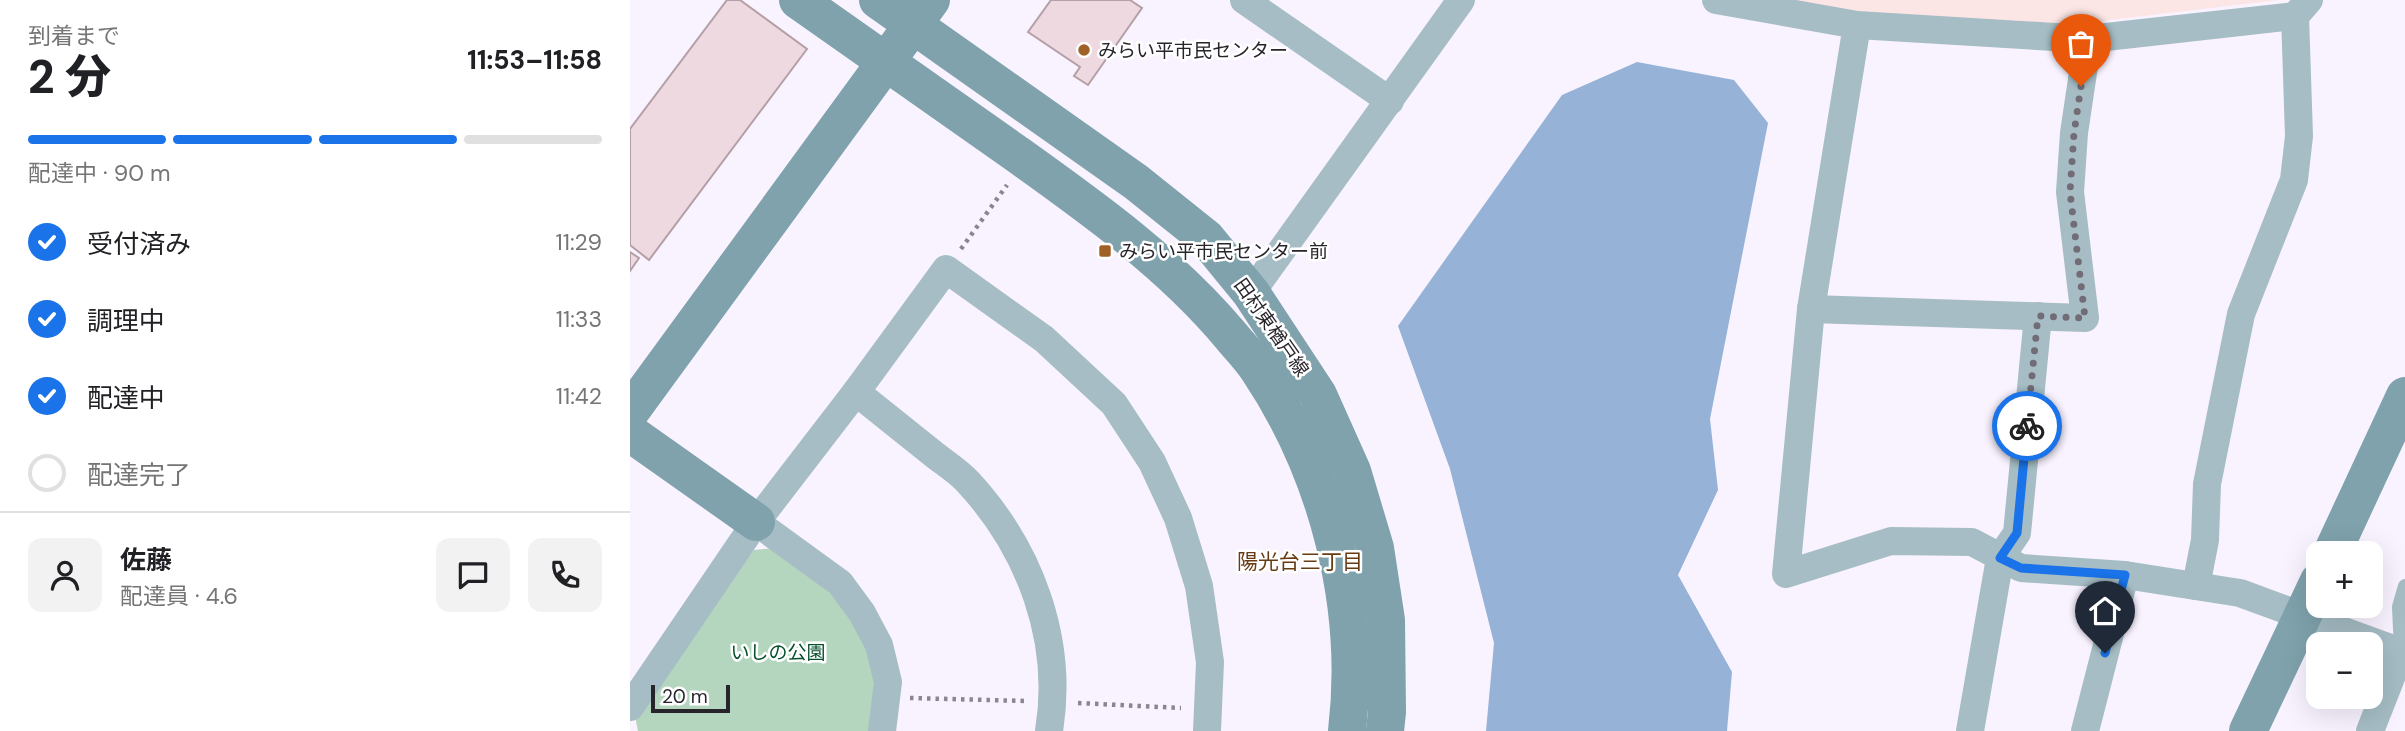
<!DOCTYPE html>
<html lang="ja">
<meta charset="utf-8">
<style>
:root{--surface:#fff;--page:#f2f2f2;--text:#202124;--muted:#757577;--line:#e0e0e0;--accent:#1a73e8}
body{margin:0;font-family:"DM Sans","Noto Sans JP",sans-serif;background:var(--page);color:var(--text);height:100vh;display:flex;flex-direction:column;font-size:26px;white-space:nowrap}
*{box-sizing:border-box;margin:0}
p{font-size:23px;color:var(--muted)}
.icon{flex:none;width:38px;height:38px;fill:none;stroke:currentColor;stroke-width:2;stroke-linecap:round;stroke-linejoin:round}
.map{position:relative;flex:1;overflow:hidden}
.side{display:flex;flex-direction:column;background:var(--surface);width:630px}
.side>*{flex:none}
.tools{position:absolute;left:1676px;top:541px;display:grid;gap:14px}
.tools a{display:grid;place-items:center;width:77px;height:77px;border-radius:14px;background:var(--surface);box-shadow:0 7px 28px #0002;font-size:35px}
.scale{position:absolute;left:21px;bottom:18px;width:79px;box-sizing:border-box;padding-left:7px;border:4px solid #28242b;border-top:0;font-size:19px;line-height:24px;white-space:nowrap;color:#28242b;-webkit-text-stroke:5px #fff;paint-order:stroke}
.pin{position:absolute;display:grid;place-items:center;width:60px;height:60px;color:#fff;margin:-72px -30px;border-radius:50% 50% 50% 0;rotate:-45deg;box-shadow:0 0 7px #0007}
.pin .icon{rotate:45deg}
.courier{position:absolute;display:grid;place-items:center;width:70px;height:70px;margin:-35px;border:5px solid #1a73e8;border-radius:50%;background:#fff;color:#222;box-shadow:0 2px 9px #0007}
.summary em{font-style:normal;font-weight:800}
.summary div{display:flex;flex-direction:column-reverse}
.summary{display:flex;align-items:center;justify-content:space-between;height:119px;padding:0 28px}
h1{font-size:46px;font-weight:800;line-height:52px}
.bar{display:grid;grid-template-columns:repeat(4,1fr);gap:10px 7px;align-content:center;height:84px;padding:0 28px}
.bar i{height:9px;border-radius:5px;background:var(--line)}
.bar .active{background:var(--accent)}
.bar p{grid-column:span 4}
.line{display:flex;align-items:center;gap:18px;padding:0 28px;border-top:2px solid var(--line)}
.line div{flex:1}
.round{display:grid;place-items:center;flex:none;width:74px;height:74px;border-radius:14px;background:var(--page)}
ol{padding:0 28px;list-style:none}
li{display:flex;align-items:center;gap:21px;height:77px}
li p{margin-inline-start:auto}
li .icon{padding:7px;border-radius:50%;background:var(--accent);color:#fff;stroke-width:4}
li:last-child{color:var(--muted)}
li i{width:38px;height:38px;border:4px solid var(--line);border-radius:50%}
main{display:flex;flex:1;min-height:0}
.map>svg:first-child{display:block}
</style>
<main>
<section class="side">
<div class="summary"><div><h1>2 分</h1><p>到着まで</p></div><em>11:53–11:58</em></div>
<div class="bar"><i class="active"></i><i class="active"></i><i class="active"></i><i></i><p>配達中 · 90 m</p></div>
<ol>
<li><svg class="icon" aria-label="check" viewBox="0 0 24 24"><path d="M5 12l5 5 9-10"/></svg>受付済み<p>11:29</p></li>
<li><svg class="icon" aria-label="check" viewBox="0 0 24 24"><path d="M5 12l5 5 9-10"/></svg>調理中<p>11:33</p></li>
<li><svg class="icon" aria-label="check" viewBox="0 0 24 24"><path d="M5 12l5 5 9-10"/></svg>配達中<p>11:42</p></li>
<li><i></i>配達完了</li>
</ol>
<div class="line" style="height:126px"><a class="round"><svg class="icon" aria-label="person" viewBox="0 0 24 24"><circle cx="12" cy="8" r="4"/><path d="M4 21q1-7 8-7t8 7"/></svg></a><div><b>佐藤</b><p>配達員 · 4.6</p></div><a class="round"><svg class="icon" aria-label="chat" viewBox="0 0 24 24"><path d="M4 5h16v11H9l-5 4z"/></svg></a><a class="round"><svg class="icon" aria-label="phone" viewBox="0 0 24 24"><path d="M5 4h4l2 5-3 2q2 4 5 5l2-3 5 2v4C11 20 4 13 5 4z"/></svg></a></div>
</section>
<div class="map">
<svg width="1775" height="731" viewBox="0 0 1775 731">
<rect width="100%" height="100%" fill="#f9f3ff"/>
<!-- education -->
<polygon fill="#fce6e5" points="1140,0 1649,0 1446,24 1235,15"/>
<!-- green -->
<polygon fill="#b4d6be" points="145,548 204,595 224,622 237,650 245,682 239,731 8,731 4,712 124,550"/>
<!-- water -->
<polygon fill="#96b2d6" points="1007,62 1104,80 1138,123 1080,419 1088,490 1048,575 1102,672 1097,731 856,731 864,643 820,469 768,326 932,95"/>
<!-- building -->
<g fill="#efd9e1" stroke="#b49fa7" stroke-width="2">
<polygon points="97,0 110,0 177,49 19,260 0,245 0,129"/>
<polygon points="421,0 500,0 512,8 458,85 444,76 450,67 398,32"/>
<polygon points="0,252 9,258 0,271"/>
</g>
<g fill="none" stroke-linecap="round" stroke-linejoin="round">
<!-- path -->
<g stroke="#8a858e" stroke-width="4.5" stroke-dasharray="3.5 5" stroke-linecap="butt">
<polyline points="331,249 377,185"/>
<polyline points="280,698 397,701"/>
<polyline points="448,703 551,708"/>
</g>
<!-- lane -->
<polyline stroke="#a6bdc5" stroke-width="14" points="1771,652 1769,607 1775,586"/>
<!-- street -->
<g stroke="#a6bdc5" stroke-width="28">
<polyline points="614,0 760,101"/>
<polyline points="1086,0 1227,25 1458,39 1665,16 1679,0"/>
<polyline points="1227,25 1181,309 1156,574 1261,541 1342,542 1391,568 1495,575 1610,593 1771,652 1740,731"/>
<polyline points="621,293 831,0"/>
<polyline points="1181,309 1455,318 1440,192 1444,133 1458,39"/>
<path d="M 226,392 C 251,412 276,432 301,452 C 313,462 328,471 338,482 C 400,549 434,640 419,731"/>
<polyline points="126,522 210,583 232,613 249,645 258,682 252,731"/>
<polyline points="1566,586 1575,540 1577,484 1611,314 1664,180 1669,136 1665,16"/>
<polyline points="0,707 126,522 226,392 316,269 414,339 484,404 522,462 548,518 569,586 580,662 577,731"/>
<polyline points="1340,731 1370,558 1387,533 1408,316"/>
<polyline points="1455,731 1495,575"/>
</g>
<!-- secondary -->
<g stroke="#7fa2ac" stroke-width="38">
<path d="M 168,0 C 240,51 312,102 384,152 C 461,207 540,263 601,336 C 610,347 620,357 628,369 C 698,473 732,606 717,731"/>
<polyline points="248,0 506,182 576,238 621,293 688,395 722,471 745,548 756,620 757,712 755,731"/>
<polyline points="0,412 301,0"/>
<polyline points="0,433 126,522"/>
<polyline points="1702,553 1775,396"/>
<polyline points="1618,731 1689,581"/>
</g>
</g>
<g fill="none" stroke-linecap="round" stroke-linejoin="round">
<!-- done -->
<polyline stroke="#716c75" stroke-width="7" stroke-dasharray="0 12.6" points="1397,426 1408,316 1455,318 1440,192 1444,133 1451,86"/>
<!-- route -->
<polyline stroke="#1a73e8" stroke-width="9" points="1397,426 1387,533 1370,558 1391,568 1495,575 1475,653"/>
</g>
<!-- markers -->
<g fill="#a06128" stroke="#fff" stroke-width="2.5">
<circle cx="454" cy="50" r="7"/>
<rect x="468" y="244" width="14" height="14" rx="3.5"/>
</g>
<g text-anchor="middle" stroke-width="5" stroke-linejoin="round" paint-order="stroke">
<!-- poi labels -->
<g font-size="19" fill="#28242b" stroke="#fff" text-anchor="start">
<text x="468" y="57">みらい平市民センター</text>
<text x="489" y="258">みらい平市民センター前</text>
</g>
<!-- street labels -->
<g font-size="19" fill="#28242b" stroke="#fff">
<text transform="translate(642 327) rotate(55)" y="7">田村東楢戸線</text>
</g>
<!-- park labels -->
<g font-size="19" fill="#06502c" stroke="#fff">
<text x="148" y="659">いしの公園</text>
</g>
<!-- neighbourhood labels -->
<g font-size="21" fill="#673c15" stroke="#fff">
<text x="670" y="569">陽光台三丁目</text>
</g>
</g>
</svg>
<div class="tools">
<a>+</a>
<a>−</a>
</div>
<div class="scale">20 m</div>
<div class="pin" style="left:1451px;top:86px;background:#ea580c"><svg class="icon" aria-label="bag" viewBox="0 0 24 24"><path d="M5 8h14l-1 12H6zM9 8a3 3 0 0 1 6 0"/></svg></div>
<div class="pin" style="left:1475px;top:653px;background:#1f2937"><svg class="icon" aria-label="home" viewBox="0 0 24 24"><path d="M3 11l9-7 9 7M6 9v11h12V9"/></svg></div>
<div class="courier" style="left:1397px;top:426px"><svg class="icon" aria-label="bike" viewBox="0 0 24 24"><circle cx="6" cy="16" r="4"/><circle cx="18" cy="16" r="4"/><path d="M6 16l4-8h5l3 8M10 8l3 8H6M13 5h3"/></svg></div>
</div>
</main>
